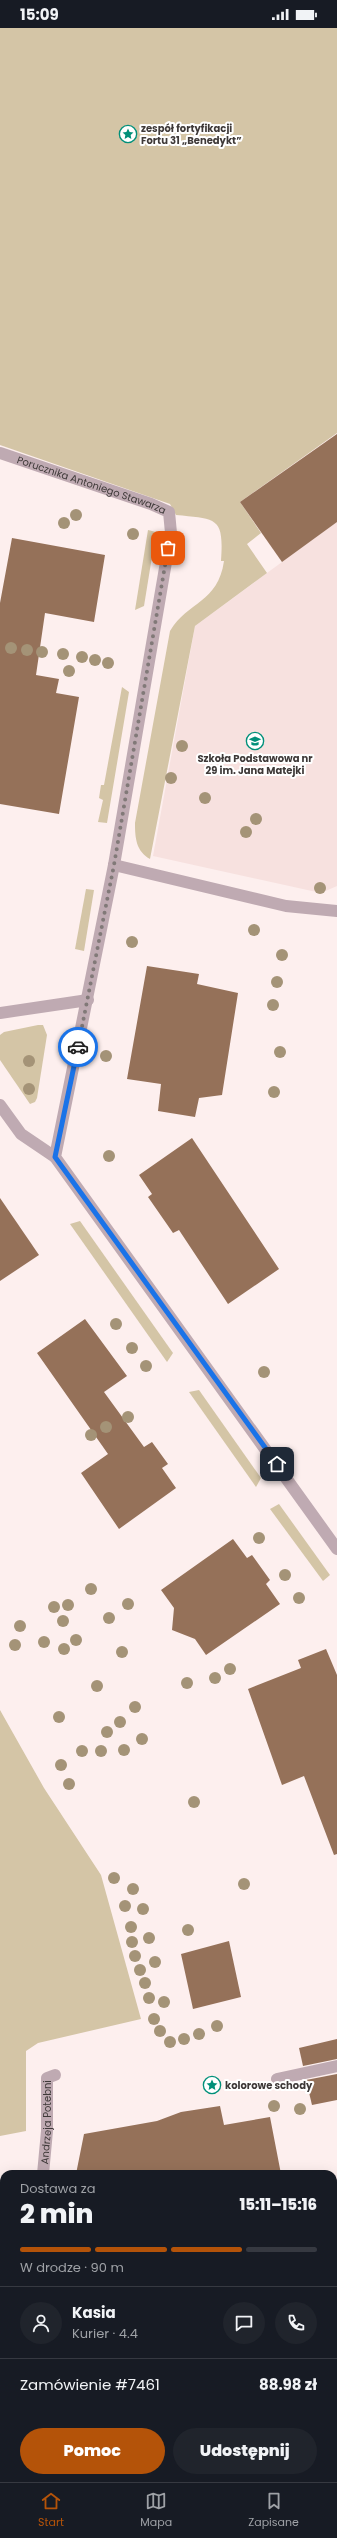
<!DOCTYPE html>
<html lang="pl">
<meta charset="utf-8">
<style>
:root{--surface:#171b24;--page:#20242c;--text:#f1f3f6;--muted:#9ea1a6;--line:#363941;--accent:#b45309}
body{margin:0;font-family:Poppins,sans-serif;background:var(--page);color:var(--text);height:100vh;display:flex;flex-direction:column;font-size:15px;white-space:nowrap}
*{box-sizing:border-box;margin:0}
p{font-size:13px;color:var(--muted)}
.icon{flex:none;width:22px;height:22px;fill:none;stroke:currentColor;stroke-width:2;stroke-linecap:round;stroke-linejoin:round}
.map{position:relative;flex:1;overflow:hidden}
.details{position:absolute;left:0px;top:2142px;width:337px;height:312px;display:flex;flex-direction:column;background:var(--surface);border-radius:12px 12px 0 0;box-shadow:0 4px 16px #0002}
.details>*{flex:none}
.pin{position:absolute;display:grid;place-items:center;width:34px;height:34px;color:#fff;margin:-17px;border-radius:8px;box-shadow:0 2px 6px #0006}
.courier{position:absolute;display:grid;place-items:center;width:40px;height:40px;margin:-20px;border:3px solid #1a73e8;border-radius:50%;background:#fff;color:#222;box-shadow:0 1px 5px #0007}
.overview em{font-style:normal;font-weight:800}
.overview div{display:flex;flex-direction:column-reverse}
.overview{display:flex;align-items:center;justify-content:space-between;height:68px;padding:0 20px}
h1{font-size:26px;font-weight:800;line-height:30px}
.bar{display:grid;grid-template-columns:repeat(4,1fr);gap:6px 4px;align-content:center;height:48px;padding:0 20px}
.bar i{height:5px;border-radius:3px;background:var(--line)}
.bar .current{background:var(--accent)}
.bar p{grid-column:span 4}
.line{display:flex;align-items:center;gap:10px;padding:0 20px;border-top:1px solid var(--line)}
.line div{flex:1}
.round{display:grid;place-items:center;flex:none;width:42px;height:42px;border-radius:21px;background:var(--page)}
.primary-button{display:flex;gap:8px;margin-top:auto;padding:8px 20px}
.primary-button a{flex:1;height:46px;border-radius:24px;background:var(--accent);color:#fff;font-size:16px;font-weight:800;line-height:46px;text-align:center}
.primary-button a+a{background:var(--page);color:var(--text)}
.status{display:flex;justify-content:space-between;align-items:center;height:28px;padding:0 20px;background:var(--surface);direction:ltr}
.status svg{height:11px;fill:currentColor}
.dock{display:flex;justify-content:space-around;align-items:center;height:56px;border-top:1px solid var(--line);background:var(--surface);font-size:11px;color:var(--muted)}
.dock a{display:grid;justify-items:center;gap:2px}
.dock .current{color:var(--accent)}
.map>svg:first-child{display:block}
</style>
<div class="status"><b>15:09</b><svg viewBox="0 0 49 12"><path d="M0 12V9h3v3zM5 12V6h3v6zM10 12V3h3v9zM15 12V0h3v12zM26 1h20v11H26zM47 4h2v5h-2z"/></svg></div>
<div class="map">
<svg width="337" height="2454" viewBox="0 0 337 2454">
<rect width="100%" height="100%" fill="#fdefee"/>
<!-- built -->
<g fill="#f7e1df">
<polygon points="337,406 337,858 321,865 153,828 195,598 282,534 240,474"/>
<polygon points="79,2450 254,2450 254,2454 80,2454"/>
</g>
<!-- green -->
<g fill="#d4c5a6">
<path d="M 0,0 L 337,0 L 337,405 L 240,474 L 261,505 L 247,516 L 267,545 L 195,598 L 150,831 C 136,823 135,810 135,795 L 170,603 C 188,573 218,575 224,533 L 221,533 C 224,489 217,491 176,487 L 170,476 L 0,417 Z"/>
<polygon points="148,502 156,504 144,578 135,582"/>
<polygon points="122,659 129,664 107,795 98,794 103,772 99,770 101,757 104,757"/>
<polygon points="86,861 94,862 84,923 75,921"/>
<polygon points="38,997 43,997 47,1007 37,1070 35,1074 30,1076 0,1032 0,1007 4,1004"/>
<polygon points="80,1193 173,1325 167,1334 70,1196"/>
<polygon points="199,1362 261,1450 256,1459 189,1364"/>
<polygon points="279,1476 330,1547 323,1553 270,1481"/>
<polygon points="0,1682 44,1760 101,1847 141,1991 38,2015 26,2023 26,2103 0,2108"/>
</g>
<!-- building -->
<g fill="#957159">
<polygon points="337,406 337,494 282,534 240,474"/>
<polygon points="12,510 105,527 94,594 45,585 36,647 59,651 56,665 79,669 59,786 0,776 0,575"/>
<polygon points="147,938 199,946 197,956 238,965 222,1067 199,1070 195,1089 158,1083 161,1056 127,1051"/>
<polygon points="192,1110 279,1241 228,1276 179,1202 173,1205 148,1169 152,1166 139,1147"/>
<polygon points="0,1170 39,1227 0,1253"/>
<polygon points="85,1291 127,1348 104,1364 144,1419 152,1414 168,1436 162,1440 176,1460 119,1501 81,1445 108,1426 37,1325"/>
<polygon points="233,1511 247,1530 252,1527 270,1552 266,1556 280,1576 206,1627 195,1611 172,1602 174,1580 161,1562"/>
<polygon points="326,1621 337,1647 337,1826 334,1827 304,1748 282,1757 248,1661 301,1640 298,1632"/>
<polygon points="229,1913 241,1969 193,1981 181,1926"/>
<polygon points="337,2011 337,2031 303,2038 299,2020"/>
<polygon points="337,2046 337,2072 312,2077 306,2052"/>
<polygon points="220,2078 224,2097 270,2089 281,2146 76,2146 84,2106 157,2093 181,2084"/>
</g>
<g fill="none" stroke-linecap="round" stroke-linejoin="round">
<!-- minor -->
<g stroke="#bfaab2" stroke-width="12">
<path id="s1" d="M 0,425 L 151,476 L 169,484 L 171,505 L 114,837 L 55,1129 L 337,1521"/>
<polyline points="114,837 286,878 337,883"/>
<polyline points="0,985 88,972"/>
<polyline points="0,1077 21,1106 55,1129"/>
<polyline points="277,2051 337,2038"/>
<path id="s2" d="M 43,2146 L 47,2103 L 47,2050 L 55,2047"/>
<polyline points="54,2450 55,2454"/>
</g>
</g>
<!-- trees -->
<g fill="#a49377">
<circle cx="76" cy="487" r="6"/>
<circle cx="64" cy="495" r="6"/>
<circle cx="133" cy="506" r="6"/>
<circle cx="11" cy="620" r="6"/>
<circle cx="27" cy="622" r="6"/>
<circle cx="42" cy="624" r="6"/>
<circle cx="63" cy="626" r="6"/>
<circle cx="82" cy="629" r="6"/>
<circle cx="95" cy="632" r="6"/>
<circle cx="108" cy="635" r="6"/>
<circle cx="69" cy="643" r="6"/>
<circle cx="182" cy="718" r="6"/>
<circle cx="171" cy="750" r="6"/>
<circle cx="205" cy="770" r="6"/>
<circle cx="256" cy="791" r="6"/>
<circle cx="246" cy="804" r="6"/>
<circle cx="320" cy="860" r="6"/>
<circle cx="254" cy="902" r="6"/>
<circle cx="132" cy="914" r="6"/>
<circle cx="282" cy="927" r="6"/>
<circle cx="277" cy="954" r="6"/>
<circle cx="273" cy="977" r="6"/>
<circle cx="280" cy="1024" r="6"/>
<circle cx="106" cy="1028" r="6"/>
<circle cx="29" cy="1033" r="6"/>
<circle cx="29" cy="1061" r="6"/>
<circle cx="274" cy="1064" r="6"/>
<circle cx="109" cy="1128" r="6"/>
<circle cx="116" cy="1296" r="6"/>
<circle cx="132" cy="1320" r="6"/>
<circle cx="146" cy="1338" r="6"/>
<circle cx="264" cy="1344" r="6"/>
<circle cx="128" cy="1389" r="6"/>
<circle cx="106" cy="1399" r="6"/>
<circle cx="91" cy="1407" r="6"/>
<circle cx="259" cy="1510" r="6"/>
<circle cx="285" cy="1547" r="6"/>
<circle cx="91" cy="1561" r="6"/>
<circle cx="299" cy="1570" r="6"/>
<circle cx="128" cy="1576" r="6"/>
<circle cx="68" cy="1577" r="6"/>
<circle cx="54" cy="1579" r="6"/>
<circle cx="109" cy="1590" r="6"/>
<circle cx="63" cy="1593" r="6"/>
<circle cx="20" cy="1598" r="6"/>
<circle cx="76" cy="1612" r="6"/>
<circle cx="44" cy="1614" r="6"/>
<circle cx="15" cy="1617" r="6"/>
<circle cx="64" cy="1621" r="6"/>
<circle cx="122" cy="1624" r="6"/>
<circle cx="230" cy="1641" r="6"/>
<circle cx="215" cy="1650" r="6"/>
<circle cx="187" cy="1655" r="6"/>
<circle cx="97" cy="1658" r="6"/>
<circle cx="135" cy="1679" r="6"/>
<circle cx="59" cy="1689" r="6"/>
<circle cx="120" cy="1694" r="6"/>
<circle cx="107" cy="1704" r="6"/>
<circle cx="142" cy="1711" r="6"/>
<circle cx="124" cy="1722" r="6"/>
<circle cx="82" cy="1723" r="6"/>
<circle cx="101" cy="1723" r="6"/>
<circle cx="61" cy="1737" r="6"/>
<circle cx="69" cy="1756" r="6"/>
<circle cx="194" cy="1774" r="6"/>
<circle cx="114" cy="1850" r="6"/>
<circle cx="244" cy="1856" r="6"/>
<circle cx="133" cy="1861" r="6"/>
<circle cx="125" cy="1878" r="6"/>
<circle cx="143" cy="1881" r="6"/>
<circle cx="131" cy="1899" r="6"/>
<circle cx="188" cy="1902" r="6"/>
<circle cx="149" cy="1910" r="6"/>
<circle cx="132" cy="1914" r="6"/>
<circle cx="135" cy="1928" r="6"/>
<circle cx="155" cy="1934" r="6"/>
<circle cx="140" cy="1942" r="6"/>
<circle cx="145" cy="1955" r="6"/>
<circle cx="149" cy="1970" r="6"/>
<circle cx="164" cy="1974" r="6"/>
<circle cx="154" cy="1991" r="6"/>
<circle cx="217" cy="1998" r="6"/>
<circle cx="160" cy="2003" r="6"/>
<circle cx="199" cy="2006" r="6"/>
<circle cx="184" cy="2011" r="6"/>
<circle cx="170" cy="2014" r="6"/>
<circle cx="274" cy="2078" r="6"/>
<circle cx="300" cy="2081" r="6"/>
</g>
<g fill="none" stroke-linecap="round" stroke-linejoin="round">
<!-- done -->
<polyline stroke="#817978" stroke-width="4" stroke-dasharray="0 7.2" points="78,1019 114,837 168,520"/>
<!-- route -->
<polyline stroke="#1a73e8" stroke-width="5" points="78,1019 55,1129 277,1436"/>
</g>
<!-- icons -->
<defs>
<symbol id="sight-ring" viewBox="-11 -11 22 22"><circle r="9.5" fill="#fff" stroke="#01907a" stroke-width="1.5"/><path d="M0-6L1.8-2.2L6-1.7L2.9 1.2L3.7 5.4L0 3.3L-3.7 5.4L-2.9 1.2L-6-1.7L-1.8-2.2Z" fill="#01907a"/></symbol>
<symbol id="school-ring" viewBox="-11 -11 22 22"><circle r="9.5" fill="#fff" stroke="#01907a" stroke-width="1.5"/><path d="M0-5L7-2L0 1L-7-2ZM-4 1L0 2.5L4 1V4Q0 6-4 4Z" fill="#01907a"/></symbol>
</defs>
<g fill-rule="evenodd">
<use href="#sight-ring" x="118" y="96" width="20" height="20"/>
<use href="#school-ring" x="245" y="703" width="20" height="20"/>
<use href="#sight-ring" x="202" y="2047" width="20" height="20"/>
</g>
<g text-anchor="middle" stroke-width="4" stroke-linejoin="round" paint-order="stroke">
<!-- poi labels -->
<g font-size="10" font-weight="bold" fill="#3e3938" stroke="#fff" text-anchor="start">
<text x="141" y="104">zespół fortyfikacji<tspan x="141" dy="12">Fortu 31 „Benedykt”</tspan></text>
<text x="255" y="734" text-anchor="middle">Szkoła Podstawowa nr<tspan x="255" dy="12">29 im. Jana Matejki</tspan></text>
<text x="225" y="2061">kolorowe schody</text>
</g>
<!-- street labels -->
<g font-size="10" fill="#3e3938" stroke="#fff">
<text dy="4" stroke="none"><textPath href="#s1" startOffset="97">Porucznika Antoniego Stawarza</textPath></text>
<text dy="4" stroke="none"><textPath href="#s2" startOffset="52">Andrzeja Potebni</textPath></text>
</g>
</g>
</svg>
<div class="pin" style="left:168px;top:520px;background:#ea580c"><svg class="icon" aria-label="bag" viewBox="0 0 24 24"><path d="M5 8h14l-1 12H6zM9 8a3 3 0 0 1 6 0"/></svg></div>
<div class="pin" style="left:277px;top:1436px;background:#1f2937"><svg class="icon" aria-label="home" viewBox="0 0 24 24"><path d="M3 11l9-7 9 7M6 9v11h12V9"/></svg></div>
<div class="courier" style="left:78px;top:1019px"><svg class="icon" aria-label="car" viewBox="0 0 24 24"><path d="M5 17H2v-5l4-1 3-4h7l3 4 3 1v5h-3M9 17h6M6 11h13"/><circle cx="7" cy="17" r="2"/><circle cx="17" cy="17" r="2"/></svg></div>
<section class="details">
<div class="overview"><div><h1>2 min</h1><p>Dostawa za</p></div><em>15:11–15:16</em></div>
<div class="bar"><i class="current"></i><i class="current"></i><i class="current"></i><i></i><p>W drodze · 90 m</p></div>
<div class="line" style="height:72px"><a class="round"><svg class="icon" aria-label="person" viewBox="0 0 24 24"><circle cx="12" cy="8" r="4"/><path d="M4 21q1-7 8-7t8 7"/></svg></a><div><b>Kasia</b><p>Kurier · 4.4</p></div><a class="round"><svg class="icon" aria-label="chat" viewBox="0 0 24 24"><path d="M4 5h16v11H9l-5 4z"/></svg></a><a class="round"><svg class="icon" aria-label="phone" viewBox="0 0 24 24"><path d="M5 4h4l2 5-3 2q2 4 5 5l2-3 5 2v4C11 20 4 13 5 4z"/></svg></a></div>
<div class="line" style="height:52px"><div>Zamówienie #7461</div><b>88.98 zł</b></div>
<div class="primary-button"><a>Pomoc</a><a>Udostępnij</a></div>
</section>
</div>
<nav class="dock">
<a class="current"><svg class="icon" aria-label="home" viewBox="0 0 24 24"><path d="M3 11l9-7 9 7M6 9v11h12V9"/></svg>Start</a>
<a><svg class="icon" aria-label="map" viewBox="0 0 24 24"><path d="M3 6l6-2 6 2 6-2v14l-6 2-6-2-6 2zM9 4v14M15 6v14"/></svg>Mapa</a>
<a><svg class="icon" aria-label="saved" viewBox="0 0 24 24"><path d="M7 4h10v16l-5-4-5 4z"/></svg>Zapisane</a>
</nav>
